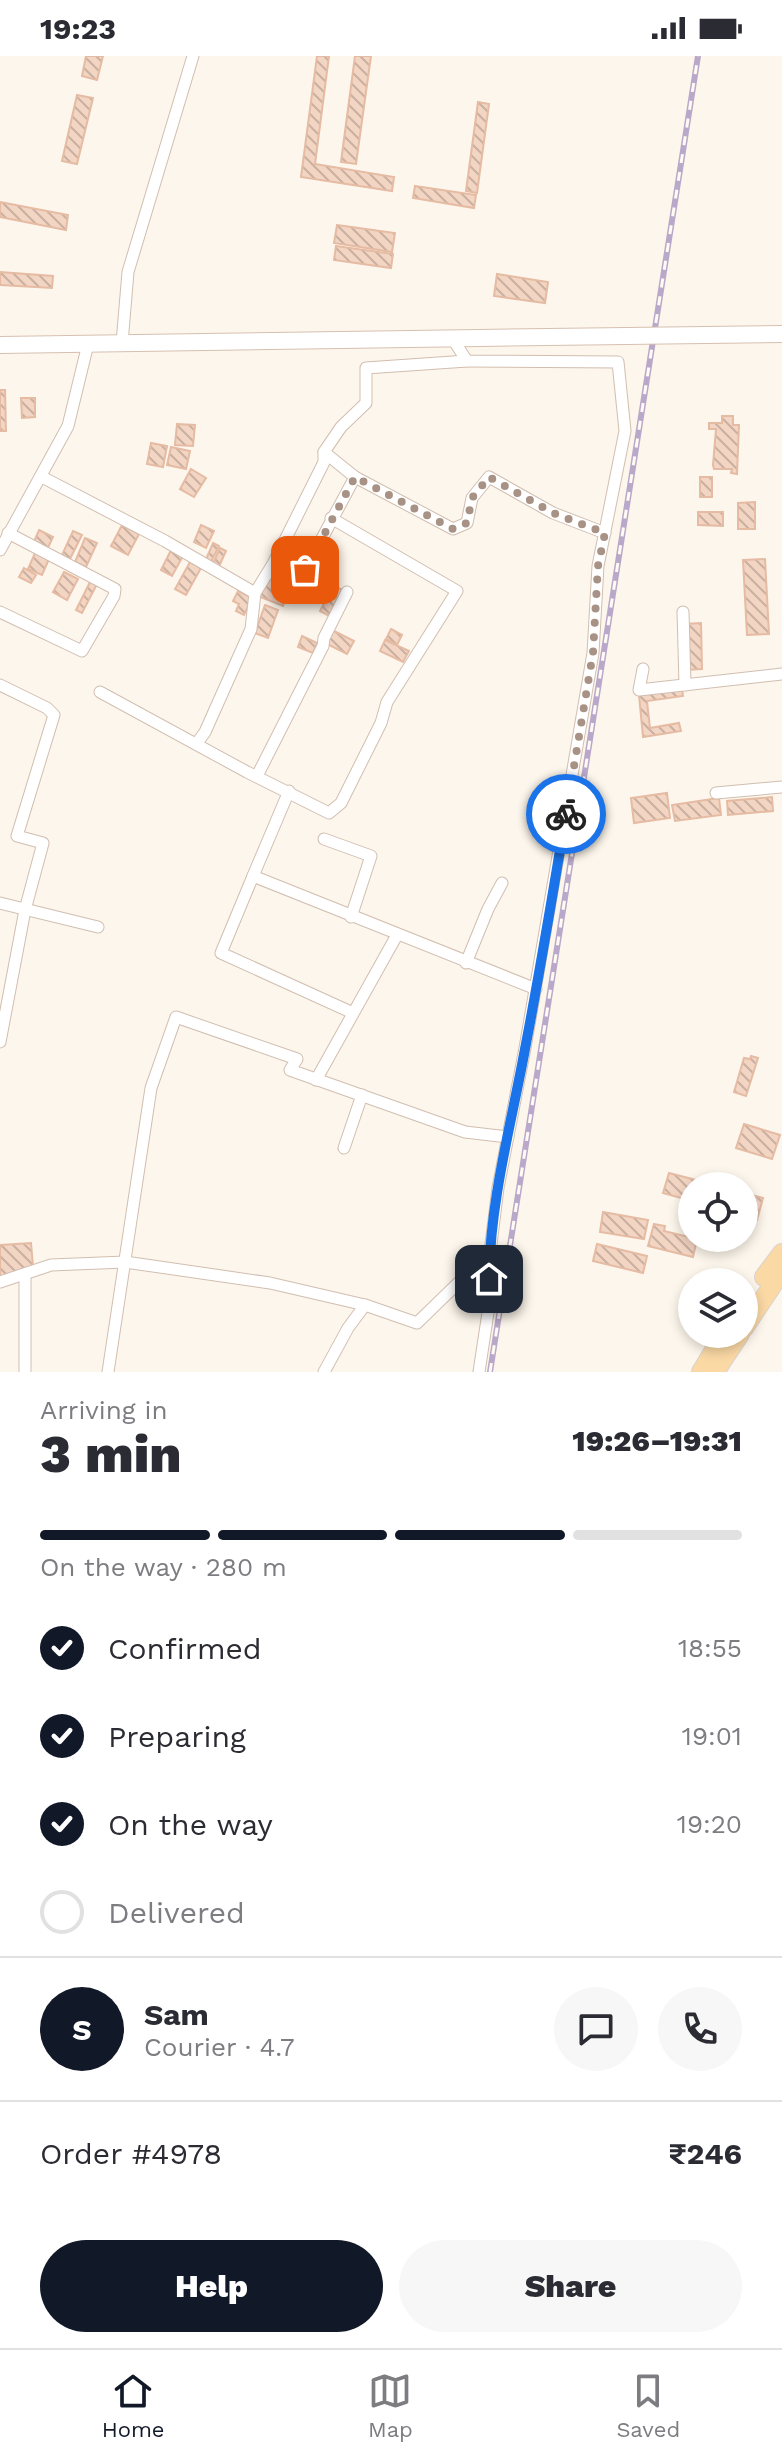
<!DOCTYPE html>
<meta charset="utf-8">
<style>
:root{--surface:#fff;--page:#f7f7f7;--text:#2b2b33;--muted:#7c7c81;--line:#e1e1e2;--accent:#111827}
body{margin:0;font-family:"Work Sans",sans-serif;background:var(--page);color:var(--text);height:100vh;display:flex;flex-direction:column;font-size:30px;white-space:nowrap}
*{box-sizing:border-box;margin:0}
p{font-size:26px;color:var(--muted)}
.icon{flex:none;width:44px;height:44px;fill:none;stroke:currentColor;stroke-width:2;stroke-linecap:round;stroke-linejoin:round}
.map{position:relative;height:1316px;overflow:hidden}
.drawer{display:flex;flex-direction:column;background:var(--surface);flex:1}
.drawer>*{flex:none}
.fabs{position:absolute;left:678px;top:1116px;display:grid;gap:16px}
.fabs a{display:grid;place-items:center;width:80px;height:80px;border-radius:50%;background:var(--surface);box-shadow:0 4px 12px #0003;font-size:40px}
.pin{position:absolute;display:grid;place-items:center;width:68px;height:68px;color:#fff;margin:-34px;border-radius:16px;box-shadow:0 4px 12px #0006}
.courier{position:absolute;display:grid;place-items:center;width:80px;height:80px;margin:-40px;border:6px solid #1a73e8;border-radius:50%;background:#fff;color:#222;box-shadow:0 2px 10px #0007}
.head em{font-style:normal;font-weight:800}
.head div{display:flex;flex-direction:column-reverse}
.head{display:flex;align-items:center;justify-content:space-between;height:136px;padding:0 40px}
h1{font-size:52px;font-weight:800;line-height:60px}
.bar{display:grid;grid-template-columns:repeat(4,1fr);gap:12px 8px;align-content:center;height:96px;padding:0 40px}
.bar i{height:10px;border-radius:6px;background:var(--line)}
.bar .current{background:var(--accent)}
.bar p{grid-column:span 4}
.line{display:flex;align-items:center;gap:20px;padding:0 40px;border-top:2px solid var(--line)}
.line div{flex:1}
.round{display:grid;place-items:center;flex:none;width:84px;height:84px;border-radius:42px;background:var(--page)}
ol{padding:0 40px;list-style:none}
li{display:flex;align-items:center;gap:24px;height:88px}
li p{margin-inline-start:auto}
li .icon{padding:8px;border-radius:50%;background:var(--accent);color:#fff;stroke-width:4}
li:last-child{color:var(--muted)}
li i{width:44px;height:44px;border:4px solid var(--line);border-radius:50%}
.button{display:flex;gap:16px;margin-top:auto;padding:16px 40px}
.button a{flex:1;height:92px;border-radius:48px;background:var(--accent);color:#fff;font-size:32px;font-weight:800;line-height:92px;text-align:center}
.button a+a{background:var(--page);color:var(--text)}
.status{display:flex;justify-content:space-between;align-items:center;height:56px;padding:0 40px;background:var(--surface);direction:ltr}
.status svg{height:22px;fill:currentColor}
.menu{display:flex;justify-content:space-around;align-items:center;height:112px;border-top:2px solid var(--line);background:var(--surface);font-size:22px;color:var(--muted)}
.menu a{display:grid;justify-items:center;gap:4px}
.menu .current{color:var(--accent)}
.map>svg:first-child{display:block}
</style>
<div class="status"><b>19:23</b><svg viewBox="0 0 49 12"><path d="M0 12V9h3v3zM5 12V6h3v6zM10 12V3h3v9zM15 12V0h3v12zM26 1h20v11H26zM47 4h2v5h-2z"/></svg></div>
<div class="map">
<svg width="782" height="1316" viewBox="0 0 782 1316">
<defs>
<pattern id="building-back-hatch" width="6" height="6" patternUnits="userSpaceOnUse" patternTransform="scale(2)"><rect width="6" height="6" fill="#f3d5c3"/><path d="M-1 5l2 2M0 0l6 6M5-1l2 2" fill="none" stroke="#cab0a1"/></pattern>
</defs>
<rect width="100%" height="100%" fill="#fdf6ec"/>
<!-- building -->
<g fill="url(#building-back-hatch)" stroke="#e6bba3" stroke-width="2">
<polygon points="86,0 103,0 97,24 82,20"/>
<polygon points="317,0 329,0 315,108 394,121 392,135 301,121"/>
<polygon points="355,0 371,0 356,108 341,106"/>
<polygon points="77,39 93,42 77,108 62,105"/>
<polygon points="478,46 489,48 477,137 466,135"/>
<polygon points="415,130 476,139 474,152 413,142"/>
<polygon points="0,146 68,159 66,174 0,161"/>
<polygon points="337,169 395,177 392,196 334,187"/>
<polygon points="336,190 393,198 391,212 334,204"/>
<polygon points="0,216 53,220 52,232 0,229"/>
<polygon points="497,218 548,226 545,247 494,240"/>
<polygon points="0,334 5,334 6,375 0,375"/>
<polygon points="21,342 35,342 35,361 22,362"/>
<polygon points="722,360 733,360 733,369 739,369 737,418 731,417 732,413 714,413 713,409 716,373 709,373 709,367 722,367"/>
<polygon points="177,368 195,369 193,390 175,389"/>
<polygon points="151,387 167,390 163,411 147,408"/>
<polygon points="171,391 190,395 186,413 167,409"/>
<polygon points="191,413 206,422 194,441 180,433"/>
<rect x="700" y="421" width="12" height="20"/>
<polygon points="755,446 755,473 738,473 738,447"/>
<polygon points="698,456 723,456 723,470 698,469"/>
<polygon points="122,469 139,478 128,499 111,490"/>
<polygon points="201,469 214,475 206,492 194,486"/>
<polygon points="39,474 53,481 46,496 32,490"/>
<polygon points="73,475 82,479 70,503 62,499"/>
<polygon points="85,482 97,487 86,511 75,506"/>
<polygon points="213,487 219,490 209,510 204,508"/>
<polygon points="220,492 226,495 217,515 211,512"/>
<polygon points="171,494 183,500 172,520 161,514"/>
<polygon points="35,497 49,503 42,519 28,513"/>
<polygon points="765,503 769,578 747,579 743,504"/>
<polygon points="190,506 201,512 186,539 175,533"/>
<polygon points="24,512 36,519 31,527 19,521"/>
<polygon points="64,516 78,523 67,544 53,536"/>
<polygon points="271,517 292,525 283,550 258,540"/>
<polygon points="91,524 97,528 82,557 76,554"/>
<polygon points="331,529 343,534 339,543 327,538"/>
<polygon points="238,535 252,542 244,559 236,555 239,548 233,545"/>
<polygon points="328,539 341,546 333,562 320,555"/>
<polygon points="265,549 278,554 268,582 255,577"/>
<polygon points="701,567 702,613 685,614 684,568"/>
<polygon points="330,573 354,585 347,598 323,586"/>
<polygon points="391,573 402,579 397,589 386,583"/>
<polygon points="302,580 317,587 313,597 298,591"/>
<polygon points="385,584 409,595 403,606 380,595"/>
<polygon points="682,633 683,640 647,645 650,672 679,667 681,675 643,681 639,639"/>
<polygon points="667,737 670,762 634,767 631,742"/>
<polygon points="772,741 773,755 728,759 727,745"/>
<polygon points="719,742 721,759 675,765 672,749"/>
<polygon points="751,1000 758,1002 746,1040 734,1036 744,1002 750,1003"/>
<polygon points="744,1068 780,1079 772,1103 736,1092"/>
<polygon points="669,1117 708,1127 708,1130 692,1130 692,1145 663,1137"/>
<polygon points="744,1137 763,1142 757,1164 744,1161"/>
<polygon points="603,1156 648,1164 644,1183 600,1176"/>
<polygon points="654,1168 665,1170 664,1175 697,1183 693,1201 648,1190"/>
<polygon points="31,1187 33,1210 0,1221 0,1189"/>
<polygon points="597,1188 647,1200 643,1217 593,1205"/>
</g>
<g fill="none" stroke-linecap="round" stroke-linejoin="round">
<defs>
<g id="street">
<polyline points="122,287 128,216 193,0"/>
<polyline points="324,396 341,371 366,347 366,312 467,305"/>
<polyline points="42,421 165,485 255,537"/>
<polyline points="0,494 68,370 88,288"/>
<polyline points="291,540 355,421"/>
<polyline points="0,556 82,595 114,540 115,533 8,477"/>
<polyline points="683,556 685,629"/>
<polyline points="643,613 639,634 782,618"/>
<polyline points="0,629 47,652 54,659 17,780 43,787 25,854 0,986"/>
<polyline points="100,636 247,716 329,757 341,747 381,667 387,646 457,535 331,462"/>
<polyline points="197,687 205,676 251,573 255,537 273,508 324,406 324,396 355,421 453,473 467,467 472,442 489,421 553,457 605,477"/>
<polyline points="257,720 323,590 324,582 347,536"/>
<polyline points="289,735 253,820 536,933"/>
<polyline points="716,737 782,731"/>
<polyline points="324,783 371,800 351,861"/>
<polyline points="253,820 221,897 353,957"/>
<polyline points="0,847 98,871"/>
<polyline points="466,907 488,853 502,827"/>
<polyline points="316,1024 397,879"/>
<polyline points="344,1092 362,1039"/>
<polyline points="25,1218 25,1316"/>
<polyline points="0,1226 51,1209 125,1206 270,1227 365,1249 417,1267 490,1196 498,1132 525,992 593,597 598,510 625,375 618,306 467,305 452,282"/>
<polyline points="108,1316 151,1032 176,961 297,1003 290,1014 465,1076 508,1081"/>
<polyline points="324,1316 348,1272 365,1249"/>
<polyline points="479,1316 489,1250 490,1196"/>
</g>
<polyline id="secondary" points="0,289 479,282"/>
<g id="primary">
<polyline points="764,1221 782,1197"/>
<polyline points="744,1272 782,1215"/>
<polyline points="701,1316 724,1278"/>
<polyline points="715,1316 740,1278"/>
</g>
</defs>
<!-- street casing -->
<use href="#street" stroke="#d1beb0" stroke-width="13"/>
<!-- secondary casing -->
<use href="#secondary" stroke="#d6c0b0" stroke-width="18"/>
<!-- primary casing -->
<use href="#primary" stroke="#dad1cd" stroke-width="20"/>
<!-- street -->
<use href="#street" stroke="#fff" stroke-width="11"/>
<!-- secondary -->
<use href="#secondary" stroke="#fff" stroke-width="16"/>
<!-- primary -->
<use href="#primary" stroke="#fbd9a5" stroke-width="18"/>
<defs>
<polyline id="rail" points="490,1316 698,0"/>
</defs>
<!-- rail casing -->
<use href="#rail" stroke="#b9a8c9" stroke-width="6"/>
<!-- rail -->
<use href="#rail" stroke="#fffaf3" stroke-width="3" stroke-dasharray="9" stroke-linecap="butt"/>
<defs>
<polyline id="secondary-bridge" points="479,282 782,278"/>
</defs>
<!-- secondary-bridge casing -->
<use href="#secondary-bridge" stroke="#d6c0b0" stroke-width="18" stroke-linecap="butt"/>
<!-- secondary-bridge -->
<use href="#secondary-bridge" stroke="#fff" stroke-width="16"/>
</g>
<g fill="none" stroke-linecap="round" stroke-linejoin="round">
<!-- done -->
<polyline stroke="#a89285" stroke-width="8" stroke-dasharray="0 14.4" points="305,514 355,421 453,473 467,467 472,442 489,421 553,457 605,477 598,510 593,597 566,758"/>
<!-- route -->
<path stroke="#1a73e8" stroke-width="10" d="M 489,1223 C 490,1145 511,1069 525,993 C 540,915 553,837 566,758"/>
</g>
</svg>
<div class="fabs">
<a><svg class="icon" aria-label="locate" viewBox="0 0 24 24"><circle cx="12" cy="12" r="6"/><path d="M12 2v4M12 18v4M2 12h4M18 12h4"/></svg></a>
<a><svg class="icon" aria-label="layers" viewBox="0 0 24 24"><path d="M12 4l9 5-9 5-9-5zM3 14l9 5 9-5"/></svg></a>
</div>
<div class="pin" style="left:305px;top:514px;background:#ea580c"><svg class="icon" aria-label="bag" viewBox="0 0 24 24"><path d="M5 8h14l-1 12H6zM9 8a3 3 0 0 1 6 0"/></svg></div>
<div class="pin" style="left:489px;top:1223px;background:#1f2937"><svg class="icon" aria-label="home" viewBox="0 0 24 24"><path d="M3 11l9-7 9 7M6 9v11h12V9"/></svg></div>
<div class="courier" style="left:566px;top:758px"><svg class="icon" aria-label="bike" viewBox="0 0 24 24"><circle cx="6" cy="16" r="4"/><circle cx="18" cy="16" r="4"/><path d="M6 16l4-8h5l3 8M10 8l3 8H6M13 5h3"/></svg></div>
</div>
<section class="drawer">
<div class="head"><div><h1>3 min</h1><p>Arriving in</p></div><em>19:26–19:31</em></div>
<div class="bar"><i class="current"></i><i class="current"></i><i class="current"></i><i></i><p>On the way · 280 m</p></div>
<ol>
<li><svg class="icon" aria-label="check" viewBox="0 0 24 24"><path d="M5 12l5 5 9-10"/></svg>Confirmed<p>18:55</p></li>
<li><svg class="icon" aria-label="check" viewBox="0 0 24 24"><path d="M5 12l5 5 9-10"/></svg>Preparing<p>19:01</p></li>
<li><svg class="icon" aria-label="check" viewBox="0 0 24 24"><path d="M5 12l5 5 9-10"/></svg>On the way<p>19:20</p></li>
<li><i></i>Delivered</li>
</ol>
<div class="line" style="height:144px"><b class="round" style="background:var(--accent);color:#fff">S</b><div><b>Sam</b><p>Courier · 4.7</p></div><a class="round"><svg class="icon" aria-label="chat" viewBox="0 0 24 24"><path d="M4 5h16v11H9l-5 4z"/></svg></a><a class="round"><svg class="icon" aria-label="phone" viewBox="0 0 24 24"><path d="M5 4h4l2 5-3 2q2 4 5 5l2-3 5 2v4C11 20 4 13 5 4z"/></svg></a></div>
<div class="line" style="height:104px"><div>Order #4978</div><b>₹246</b></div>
<div class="button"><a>Help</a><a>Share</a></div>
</section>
<nav class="menu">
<a class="current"><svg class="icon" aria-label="home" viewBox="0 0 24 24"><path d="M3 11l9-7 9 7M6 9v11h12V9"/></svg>Home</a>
<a><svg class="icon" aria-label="map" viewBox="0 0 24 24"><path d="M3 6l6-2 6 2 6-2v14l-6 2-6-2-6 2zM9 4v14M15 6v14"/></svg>Map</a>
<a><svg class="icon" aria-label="saved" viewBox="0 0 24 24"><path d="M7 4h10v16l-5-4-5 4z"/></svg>Saved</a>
</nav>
